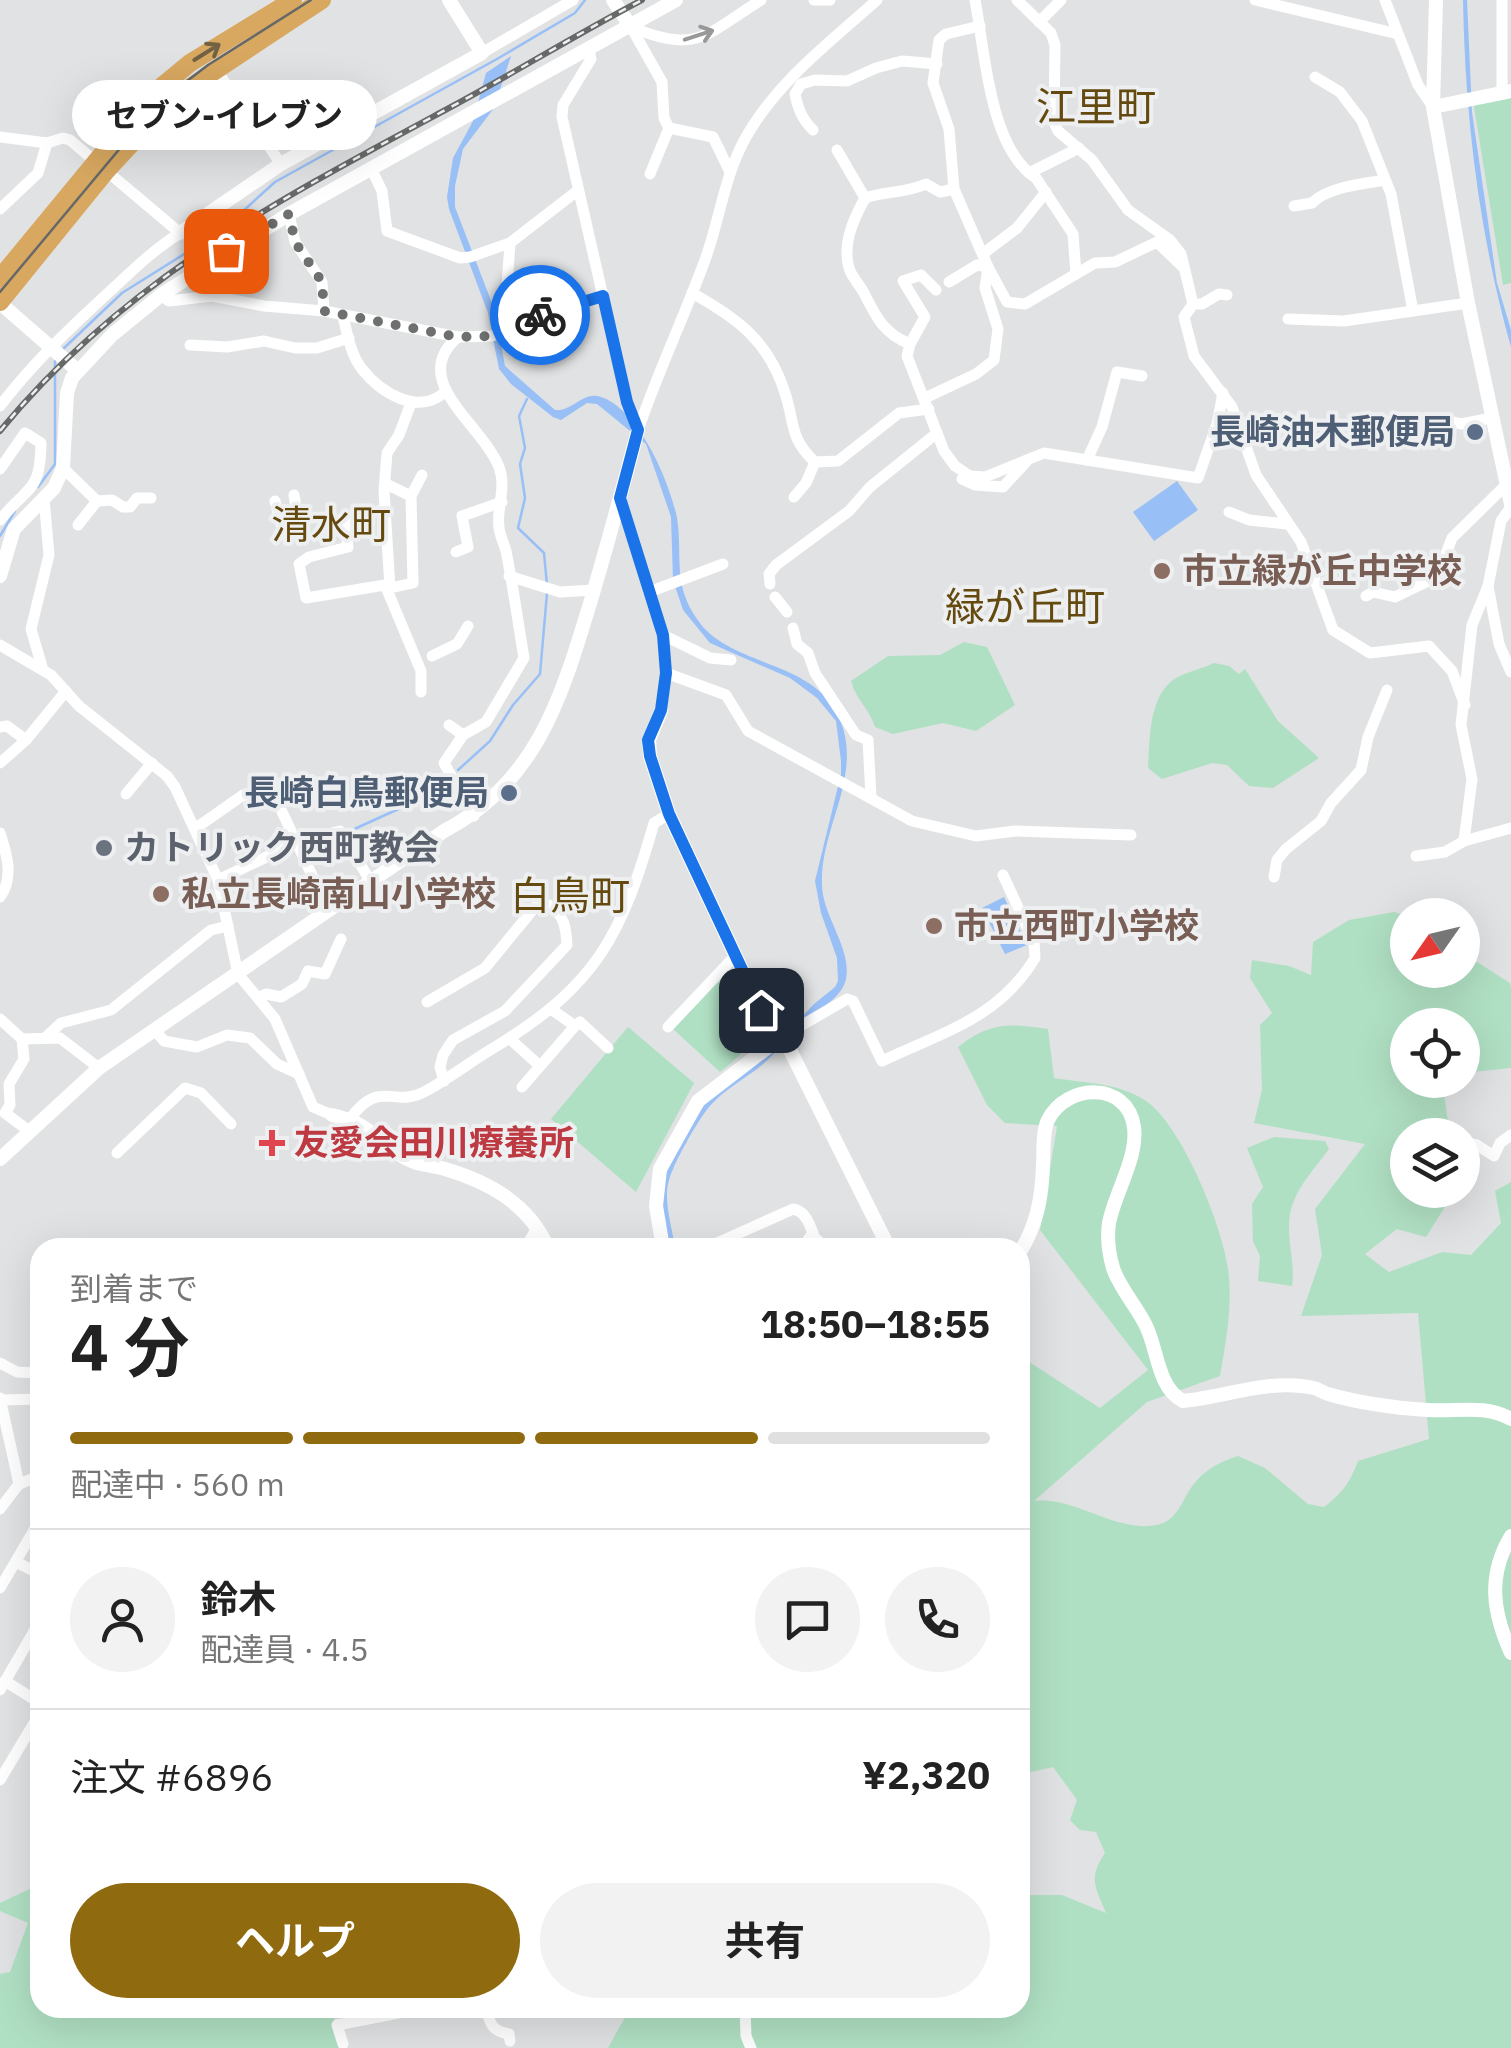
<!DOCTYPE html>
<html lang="ja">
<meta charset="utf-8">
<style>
:root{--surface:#fff;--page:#f2f2f2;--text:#222;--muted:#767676;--line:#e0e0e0;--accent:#8f6a0e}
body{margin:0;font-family:"IBM Plex Sans","Noto Sans JP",sans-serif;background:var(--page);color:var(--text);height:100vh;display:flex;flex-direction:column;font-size:38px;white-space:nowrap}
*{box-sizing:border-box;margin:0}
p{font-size:32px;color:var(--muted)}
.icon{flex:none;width:55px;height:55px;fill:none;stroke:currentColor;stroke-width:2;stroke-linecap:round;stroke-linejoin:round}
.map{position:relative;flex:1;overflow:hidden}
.side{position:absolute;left:30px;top:1238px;width:1000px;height:780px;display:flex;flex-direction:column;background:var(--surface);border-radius:30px;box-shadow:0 10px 40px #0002}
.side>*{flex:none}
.needle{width:65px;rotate:236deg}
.controls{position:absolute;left:1390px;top:898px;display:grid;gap:20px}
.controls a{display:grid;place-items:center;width:90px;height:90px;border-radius:50%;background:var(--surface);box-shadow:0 10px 40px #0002;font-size:50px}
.pin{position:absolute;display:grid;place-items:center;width:85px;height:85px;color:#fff;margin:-42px;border-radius:20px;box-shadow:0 5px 15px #0006}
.courier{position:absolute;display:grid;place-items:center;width:100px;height:100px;margin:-50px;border:8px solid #1a73e8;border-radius:50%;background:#fff;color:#222;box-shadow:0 2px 12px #0007}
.bubble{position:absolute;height:70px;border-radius:35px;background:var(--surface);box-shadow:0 10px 40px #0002;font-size:32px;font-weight:700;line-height:70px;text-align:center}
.overview em{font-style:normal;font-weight:700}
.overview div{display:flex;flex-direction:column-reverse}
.overview{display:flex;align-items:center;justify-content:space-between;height:170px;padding:0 40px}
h1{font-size:65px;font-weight:700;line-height:75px}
.bar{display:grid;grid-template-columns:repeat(4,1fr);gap:15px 10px;align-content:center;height:120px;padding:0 40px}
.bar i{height:12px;border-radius:8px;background:var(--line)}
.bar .active{background:var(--accent)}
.bar p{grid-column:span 4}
.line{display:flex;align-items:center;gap:25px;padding:0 40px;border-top:2px solid var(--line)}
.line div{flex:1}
.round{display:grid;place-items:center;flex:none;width:105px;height:105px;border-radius:52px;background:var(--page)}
.cta{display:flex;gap:20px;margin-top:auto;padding:20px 40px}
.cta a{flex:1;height:115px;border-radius:60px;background:var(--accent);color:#fff;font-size:40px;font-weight:700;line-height:115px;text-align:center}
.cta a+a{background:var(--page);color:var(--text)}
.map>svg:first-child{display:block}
</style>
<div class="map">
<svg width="1511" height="2048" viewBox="0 0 1511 2048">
<rect width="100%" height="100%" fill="#e1e2e3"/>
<!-- green -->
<g fill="#b0e0c3">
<polygon points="1511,95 1511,283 1503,285 1473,101"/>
<path d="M 964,642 L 987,647 L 1015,705 L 976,731 L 943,723 L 893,734 L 875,727 C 869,708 856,700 851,681 L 888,656 L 940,655 Z"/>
<path d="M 1214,663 L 1229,666 L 1239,674 L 1245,669 L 1278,721 L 1319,758 L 1273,788 L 1249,786 L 1227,765 L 1212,763 L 1162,779 L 1148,768 C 1150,740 1148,695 1176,678 C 1186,672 1202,669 1214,663 Z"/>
<path d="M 1394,912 L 1407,916 L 1408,970 L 1462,970 L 1463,953 L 1510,983 L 1511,989 L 1511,1068 L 1463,1073 L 1462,1025 L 1408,1025 L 1408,1080 L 1442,1080 L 1450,1135 L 1408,1135 L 1408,1190 L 1451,1190 L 1451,1197 L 1426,1237 L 1397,1229 L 1365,1254 L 1389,1272 L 1442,1252 L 1471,1255 L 1501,1223 L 1495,1191 L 1511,1182 L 1511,2048 L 608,2048 L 630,2008 L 725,2010 L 1020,2008 L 1020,1895 L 1062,1895 L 1106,1913 C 1095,1887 1088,1878 1105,1853 L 1096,1832 L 1080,1830 L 1070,1820 L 1077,1800 L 1053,1767 L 1031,1772 L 1020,1763 L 1020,1356 L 1100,1408 L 1148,1370 L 1040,1230 L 1057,1126 L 1005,1123 L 987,1105 L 958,1047 C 990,1022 1009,1023 1048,1029 L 1054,1078 C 1085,1083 1124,1083 1150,1104 C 1184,1132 1222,1225 1228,1269 C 1233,1304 1226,1341 1220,1376 L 1147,1402 L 1034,1501 C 1075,1496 1115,1533 1157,1525 C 1178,1521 1182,1499 1193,1485 C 1205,1469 1220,1462 1238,1456 L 1265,1468 L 1308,1504 L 1324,1507 C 1343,1493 1350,1482 1358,1461 L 1429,1439 L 1418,1313 L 1301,1316 L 1322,1255 L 1315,1209 L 1365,1144 L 1254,1123 L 1262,1090 L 1260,1025 L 1272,1013 L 1250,978 L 1252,960 L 1289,966 L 1311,975 L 1313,942 L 1349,920 Z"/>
<path d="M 729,968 C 756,1018 772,1032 720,1072 L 673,1029 Z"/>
<polygon points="628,1027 694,1083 636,1192 551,1119"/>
<path d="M 1274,1137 L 1325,1141 L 1329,1149 C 1311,1174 1288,1195 1289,1228 C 1289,1248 1295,1266 1292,1286 L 1258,1281 L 1260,1256 L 1253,1241 L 1252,1204 L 1263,1187 L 1247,1148 Z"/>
<polygon points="40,1884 40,2008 331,2008 341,2048 0,2048 0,1974 10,1972 28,1923 0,1911 0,1903"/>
</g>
<!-- water -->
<g fill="#99bff7">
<path d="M 1463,0 L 1467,0 L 1472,112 L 1497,283 L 1511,330 L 1511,347 C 1479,234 1465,117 1463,0 Z"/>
<path d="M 511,56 L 494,108 L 463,149 L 455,186 L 455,207 L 495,311 L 505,366 L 555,410 C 571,412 581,394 597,396 C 637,404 670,482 677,518 C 683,556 672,583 697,619 C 730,669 817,658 841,722 C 862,778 820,829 822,884 C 822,916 852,948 846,979 C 842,997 823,1006 810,1017 C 793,1031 779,1050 762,1065 C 745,1079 723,1090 709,1107 C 696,1123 675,1161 669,1180 C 663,1200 672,1227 675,1247 L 669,1247 L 662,1201 L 664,1177 L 688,1130 L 705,1104 L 761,1060 L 814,1004 L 835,987 L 838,981 L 837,958 L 821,913 L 815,881 L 841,774 L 841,761 L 836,721 L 817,698 L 790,678 L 710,643 L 683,610 L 673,580 L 671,517 L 646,444 L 597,404 L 587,403 L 561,420 L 553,417 L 511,384 L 499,369 L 488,313 L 449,209 L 447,197 L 453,158 L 473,121 L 486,73 Z"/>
<polygon points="1177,481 1198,510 1154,541 1133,512"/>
<polygon points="1004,897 1027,945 1005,954 982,908"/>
</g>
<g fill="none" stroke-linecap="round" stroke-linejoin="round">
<!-- stream -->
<g stroke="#99bff7" stroke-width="2.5">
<polyline points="62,350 122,293 221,231 275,182 497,59 575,13 585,0"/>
<polyline points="527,399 519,416 525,448 520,464 525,498 518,528 544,553 547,585"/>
<polyline points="38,487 55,464 55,361"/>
<polyline points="0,536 15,511"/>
<polyline points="458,770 490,741 513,705 540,674 547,593"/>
<polyline points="350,831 405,806"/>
</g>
<!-- minor -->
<g stroke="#fff" stroke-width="11">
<polyline points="814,0 830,0"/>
<polyline points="1017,0 1051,33 1055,45 1054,122 1058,131 1092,160 1128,210 1170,240 1181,254 1193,304"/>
<polyline points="1255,0 1398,34"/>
<polyline points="1385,0 1418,85 1433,107"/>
<polyline points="1039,22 1061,0"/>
<polyline points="631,27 662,82 664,118 669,128 713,137 730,172"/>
<path d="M 631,27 C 698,55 706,34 761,0"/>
<polyline points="589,50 591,59 563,105 562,117 627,402 638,430"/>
<polyline points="482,53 573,0"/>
<polyline points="215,68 281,164"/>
<polyline points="1315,77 1340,92 1362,121 1391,194 1413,311"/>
<polyline points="1502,92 1502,0"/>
<path d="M 813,130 C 802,119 798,109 795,94 L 801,84 L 815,80 L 847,81 L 876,68 L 902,61 L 937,64"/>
<path d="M 0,137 L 47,143 L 63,138 L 70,140 L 180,233 C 153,250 132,271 108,293 C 70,328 32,364 0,406"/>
<polyline points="837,150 865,198"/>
<polyline points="371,168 382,191 387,231 460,258 470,257 510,243 577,191"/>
<polyline points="1029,173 1079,148"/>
<polyline points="650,174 669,128"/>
<path d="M 954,189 L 940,192 L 926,184 C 903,194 889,190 865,198 C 853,220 840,248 851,273 C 855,280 860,286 864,293 C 876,317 884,334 910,344 L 907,356 L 944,451 L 955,466 L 970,476 L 985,477 L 1044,453 L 1198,478 L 1217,424 L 1223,393"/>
<path d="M 1294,206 L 1312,203 C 1328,187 1362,184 1385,180"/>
<polyline points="0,209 38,173 47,143"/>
<polyline points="289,214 295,242 322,282 324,311"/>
<polyline points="510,243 506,300 518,325"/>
<polyline points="984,253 1017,228 1046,192"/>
<polyline points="1076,274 1095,263 1115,262 1157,242 1184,268"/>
<path d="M 949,282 L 977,265 L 988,267 L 1007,302 L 1025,304 L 1076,274 L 1073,234 L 1036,178 C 989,148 985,51 975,0"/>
<path d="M 692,293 C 737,318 769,341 785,393 C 795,423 789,438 815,462 L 838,461 L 899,413 L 929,409"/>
<polyline points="161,295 169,301 212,296 264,306 324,311 458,337 492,336 547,311 603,296"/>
<polyline points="1227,295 1219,294 1202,304 1193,304 1184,317 1194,356 1232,407 1256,475 1301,542 1333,630 1370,653 1429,646 1452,671 1465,705"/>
<path d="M 343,316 C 347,333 351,356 362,369 C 381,393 418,416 445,392"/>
<polyline points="1288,319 1344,321 1468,303"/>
<path d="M 458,337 C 407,380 482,424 499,467 C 507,489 496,507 499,528 C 500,536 504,543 506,551 C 513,586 518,622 524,658 L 486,722 L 463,735 L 444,763 L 474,816"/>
<polyline points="910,344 925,317 903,281 921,275 936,290"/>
<polyline points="190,345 227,347 264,341 295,348 317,348 349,338"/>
<polyline points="925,398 976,374 994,360 998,329 985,288 988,267 954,189 949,129 933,83 939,40 946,34 980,26"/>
<polyline points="1442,419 1461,424 1492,418"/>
<path d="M 638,430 C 658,372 684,317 705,260 C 720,219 724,176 746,137 C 777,82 830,42 877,0"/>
<polyline points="1087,460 1102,427 1117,372 1142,376"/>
<polyline points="63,468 97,501 78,525"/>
<path d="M 0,469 L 25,433 L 41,443 C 40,494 29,484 0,520"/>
<polyline points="962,479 975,485 1003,487 1026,462"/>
<polyline points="386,484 411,496 413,583 390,588"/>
<polyline points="411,496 422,475"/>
<polyline points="794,497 806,483 815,462"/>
<polyline points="620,498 663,635 666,673 661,711"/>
<polyline points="97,501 112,500 123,507 130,507 137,498 151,498"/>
<polyline points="275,501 284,535 300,531 294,495"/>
<polyline points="385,510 344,517 348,547 309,557 299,564 306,598 385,585 390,588 384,491 387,453 399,435 411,403"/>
<polyline points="1229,512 1249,520 1287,524"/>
<polyline points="456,552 468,547 462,516 502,502"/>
<polyline points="509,576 560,592 594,590"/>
<polyline points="770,584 769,574 776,565 849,511 870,487 937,433"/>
<polyline points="385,585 421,671 421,692"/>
<polyline points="1488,586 1499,644 1511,672"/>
<polyline points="649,592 723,564"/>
<polyline points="1366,596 1373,592 1395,597 1428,581 1442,564 1452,538 1507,484"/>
<polyline points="775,597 787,612"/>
<polyline points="793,628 797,644 808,653 815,673 856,735 868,740 871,797"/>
<polyline points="663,635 710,658 731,660"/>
<polyline points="0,645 51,675 79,706 167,776 175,787 218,880 238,974 275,1019 313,1107 332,1115"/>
<polyline points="432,656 457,644 468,626"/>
<polyline points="43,670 31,629 49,555 44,498"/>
<polyline points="666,673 726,695 748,731 912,821 976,836 1015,831 1131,835"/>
<polyline points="449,725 463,735"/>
<polyline points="0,727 7,726 26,740"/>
<polyline points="0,763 26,740 66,691"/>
<polyline points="126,794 152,763"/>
<polyline points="196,828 243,795 275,797 329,911"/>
<path d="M 0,833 C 7,854 14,878 0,897"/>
<polyline points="1464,841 1511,828"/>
<polyline points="1416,856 1445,852 1464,841 1472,779 1461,725 1472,625 1488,586 1501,521 1511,507"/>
<polyline points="1274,877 1277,860 1286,849 1321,821 1331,803 1361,770 1368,737 1387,690"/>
<polyline points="218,880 298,842 340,831 371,882"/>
<polyline points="259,997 266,994 281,997 302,984 308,971 325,974 341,939"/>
<path d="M 427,1002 L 485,968 L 535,907 L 549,905 C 564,915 566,927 567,945 L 505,1011 L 453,1040 L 443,1055 L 440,1067 L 444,1081"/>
<polyline points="0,1019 22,1039 60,1038 99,1068"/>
<polyline points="575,1026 580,1022 608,1048"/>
<polyline points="668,1027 735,956"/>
<polyline points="155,1030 164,1041 197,1047 227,1035 250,1038 277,1064 299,1074"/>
<polyline points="46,1037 61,1023 111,1010 211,930 228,926"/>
<path d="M 780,1038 L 847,999 L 853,1001 L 882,1061 C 943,1032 999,1018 1035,958 L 1034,942 L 1003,875"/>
<polyline points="22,1039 24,1059 9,1084 10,1105 5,1113 29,1131"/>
<polyline points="510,1039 540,1066"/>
<polyline points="522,1087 575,1026 551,1009"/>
<path d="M 350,1119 C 379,1078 394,1108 424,1092 C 449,1079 471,1061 495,1047 C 597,985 622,935 654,823 L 669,814"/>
<polyline points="1462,1142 1477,1145 1494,1156 1500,1143 1511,1135"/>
<polyline points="117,1153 185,1088 201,1093 231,1124"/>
<polyline points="812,1235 826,1248"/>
<polyline points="525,1248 537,1228"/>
<path d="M 706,1248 L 793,1209 C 805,1211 809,1223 813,1233 L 802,1248"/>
<polyline points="0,1363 17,1372 40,1373"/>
<polyline points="0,1398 19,1484 0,1509"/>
<polyline points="2,1400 40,1399"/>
<polyline points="19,1484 40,1476"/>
<polyline points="16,1562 40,1574"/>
<polyline points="0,1588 40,1520"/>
<polyline points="5,1681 40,1703"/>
<polyline points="0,1690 40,1621"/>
<polyline points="0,1780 40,1713"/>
<path d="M 486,2008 C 490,2023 491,2031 509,2034 L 510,2041"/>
<polyline points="745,2008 746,2036 751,2048"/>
<polyline points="343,2044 337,2025 424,2008"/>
</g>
<!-- tertiary -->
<g stroke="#fff" stroke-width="14">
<polyline points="613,0 631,27"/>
<polyline points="1436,0 1433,107 1468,303 1511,504"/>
<polyline points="1433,107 1511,91"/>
<polyline points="180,233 281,164 482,53 449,0"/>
<polyline points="0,303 78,371"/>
<polyline points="0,576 14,529 54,488 63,468 67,393 72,378 112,335 161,295 289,214 676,0"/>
<polyline points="661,711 649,740 650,756 669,814 761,1010 790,1050 889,1248"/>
<path d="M 332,1115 C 376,1124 380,1149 414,1162 C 423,1165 435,1166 445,1169 C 489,1182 529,1204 548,1248"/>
<path d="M 0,1159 L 99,1068 L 444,831 C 538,782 562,695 591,600 C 608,543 623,487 638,430"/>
<polyline points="663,1248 656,1206 660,1169 698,1101 780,1038"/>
<path d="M 1020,1252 C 1037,1225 1042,1197 1043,1165 C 1044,1150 1042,1133 1048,1120 C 1066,1083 1128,1081 1134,1127 C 1138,1158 1115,1192 1109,1223 C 1107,1237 1109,1254 1113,1268 C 1120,1289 1138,1308 1147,1328 C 1158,1352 1158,1388 1183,1401 C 1225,1397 1272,1378 1314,1388 C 1319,1389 1323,1393 1328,1394 C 1359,1403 1396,1408 1428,1410 C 1457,1412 1484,1404 1511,1419"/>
<path d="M 1511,1536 C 1487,1576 1493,1613 1511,1653"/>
</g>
<!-- trunk -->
<g stroke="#d8a860" stroke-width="18">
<polyline points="0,278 150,96 190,63 293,0"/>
<polyline points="0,302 107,170 174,98 322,0"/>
</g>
<!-- tram -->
<polyline stroke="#676868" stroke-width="2.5" points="0,292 157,104 208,65 311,0"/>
<defs>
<path id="rail" d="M 0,431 C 124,280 280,199 449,108 C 514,73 577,34 642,0"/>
</defs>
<!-- rail casing -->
<use href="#rail" stroke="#676868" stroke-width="6"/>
<!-- rail -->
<use href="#rail" stroke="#eeeff0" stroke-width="2.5" stroke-dasharray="8" stroke-linecap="butt"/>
</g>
<!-- one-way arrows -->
<defs><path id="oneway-shaft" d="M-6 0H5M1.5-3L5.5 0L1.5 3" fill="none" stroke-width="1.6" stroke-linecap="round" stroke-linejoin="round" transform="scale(2.5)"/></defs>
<use stroke="#989898" href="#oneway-shaft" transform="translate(699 35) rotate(-18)"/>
<use stroke="#736144" href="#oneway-shaft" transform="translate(207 52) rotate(-32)"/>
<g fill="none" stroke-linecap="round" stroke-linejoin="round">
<!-- done -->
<polyline stroke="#6e6f6f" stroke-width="10" stroke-dasharray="0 18" points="226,251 289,214 295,242 322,282 324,311 458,337 492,336 540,315"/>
<!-- route -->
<polyline stroke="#1a73e8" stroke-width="12" points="540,315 603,296 627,402 638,430 620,498 663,635 666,673 661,710 648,740 650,756 669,814 761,1010"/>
</g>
<!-- markers -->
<g fill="#5c6f8a" stroke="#eeeff0" stroke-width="4">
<circle cx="1475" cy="432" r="10"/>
<circle cx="509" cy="793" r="10"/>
</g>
<g fill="#8d6e63" stroke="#eeeff0" stroke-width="4">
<circle cx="1162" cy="571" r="10"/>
<circle cx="161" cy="894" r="10"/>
<circle cx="934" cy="926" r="10"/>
</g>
<circle fill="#6b7280" stroke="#eeeff0" stroke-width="4" cx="104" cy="848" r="10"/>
<path fill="#e0444e" stroke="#eeeff0" stroke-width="4" d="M267 1128h10v10h10v10h-10v10h-10v-10h-10v-10h10z"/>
<g text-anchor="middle" stroke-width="8" stroke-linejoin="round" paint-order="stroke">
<!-- service labels -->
<g font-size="35" font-weight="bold" fill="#4e5e75" stroke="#eeeff0" text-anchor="end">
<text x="1455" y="444">長崎油木郵便局</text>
<text x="489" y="805">長崎白鳥郵便局</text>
</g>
<!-- education labels -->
<g font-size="35" font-weight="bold" fill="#785e54" stroke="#eeeff0" text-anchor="start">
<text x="1182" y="583">市立緑が丘中学校</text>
<text x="181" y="906">私立長崎南山小学校</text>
<text x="954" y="938">市立西町小学校</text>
</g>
<!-- worship labels -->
<g font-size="35" font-weight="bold" fill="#5b616d" stroke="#eeeff0" text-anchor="start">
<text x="124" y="860">カトリック西町教会</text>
</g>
<!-- health labels -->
<g font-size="35" font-weight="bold" fill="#be3a42" stroke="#eeeff0" text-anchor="start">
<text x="294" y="1155">友愛会田川療養所</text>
</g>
<!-- quarter labels -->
<g font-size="40" fill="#644a0f" stroke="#eeeff0">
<text x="1096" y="121">江里町</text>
<text x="331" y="539">清水町</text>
<text x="1025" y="621">緑が丘町</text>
<text x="570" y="910">白鳥町</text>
</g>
</g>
</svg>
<div class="controls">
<a><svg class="needle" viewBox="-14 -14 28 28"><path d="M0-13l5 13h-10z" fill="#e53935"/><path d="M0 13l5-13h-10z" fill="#767676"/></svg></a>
<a><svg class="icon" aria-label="locate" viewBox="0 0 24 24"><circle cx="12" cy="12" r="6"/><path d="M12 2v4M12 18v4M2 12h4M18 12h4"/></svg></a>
<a><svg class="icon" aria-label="layers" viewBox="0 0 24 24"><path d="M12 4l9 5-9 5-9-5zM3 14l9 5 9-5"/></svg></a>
</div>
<div class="pin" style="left:226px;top:251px;background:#ea580c"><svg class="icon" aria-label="bag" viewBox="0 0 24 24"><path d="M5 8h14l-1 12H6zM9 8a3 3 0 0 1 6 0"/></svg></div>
<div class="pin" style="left:761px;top:1010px;background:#1f2937"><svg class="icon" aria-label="home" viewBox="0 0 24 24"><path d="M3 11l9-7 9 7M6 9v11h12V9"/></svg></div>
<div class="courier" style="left:540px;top:315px"><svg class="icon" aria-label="bike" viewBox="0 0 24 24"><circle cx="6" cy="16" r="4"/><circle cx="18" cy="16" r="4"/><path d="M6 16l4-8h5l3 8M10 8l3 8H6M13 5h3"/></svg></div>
<div class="bubble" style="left:72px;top:80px;width:305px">セブン-イレブン</div>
<section class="side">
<div class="overview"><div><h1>4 分</h1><p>到着まで</p></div><em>18:50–18:55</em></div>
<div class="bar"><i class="active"></i><i class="active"></i><i class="active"></i><i></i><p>配達中 · 560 m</p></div>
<div class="line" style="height:180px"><a class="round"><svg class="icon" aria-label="person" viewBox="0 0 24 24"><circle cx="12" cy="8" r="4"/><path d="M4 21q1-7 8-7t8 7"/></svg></a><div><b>鈴木</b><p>配達員 · 4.5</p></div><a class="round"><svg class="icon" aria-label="chat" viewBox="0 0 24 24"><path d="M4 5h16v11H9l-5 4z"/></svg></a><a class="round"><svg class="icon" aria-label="phone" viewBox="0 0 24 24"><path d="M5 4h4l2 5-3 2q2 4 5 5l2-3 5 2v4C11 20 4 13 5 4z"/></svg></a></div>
<div class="line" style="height:130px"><div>注文 #6896</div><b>¥2,320</b></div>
<div class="cta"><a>ヘルプ</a><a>共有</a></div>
</section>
</div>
